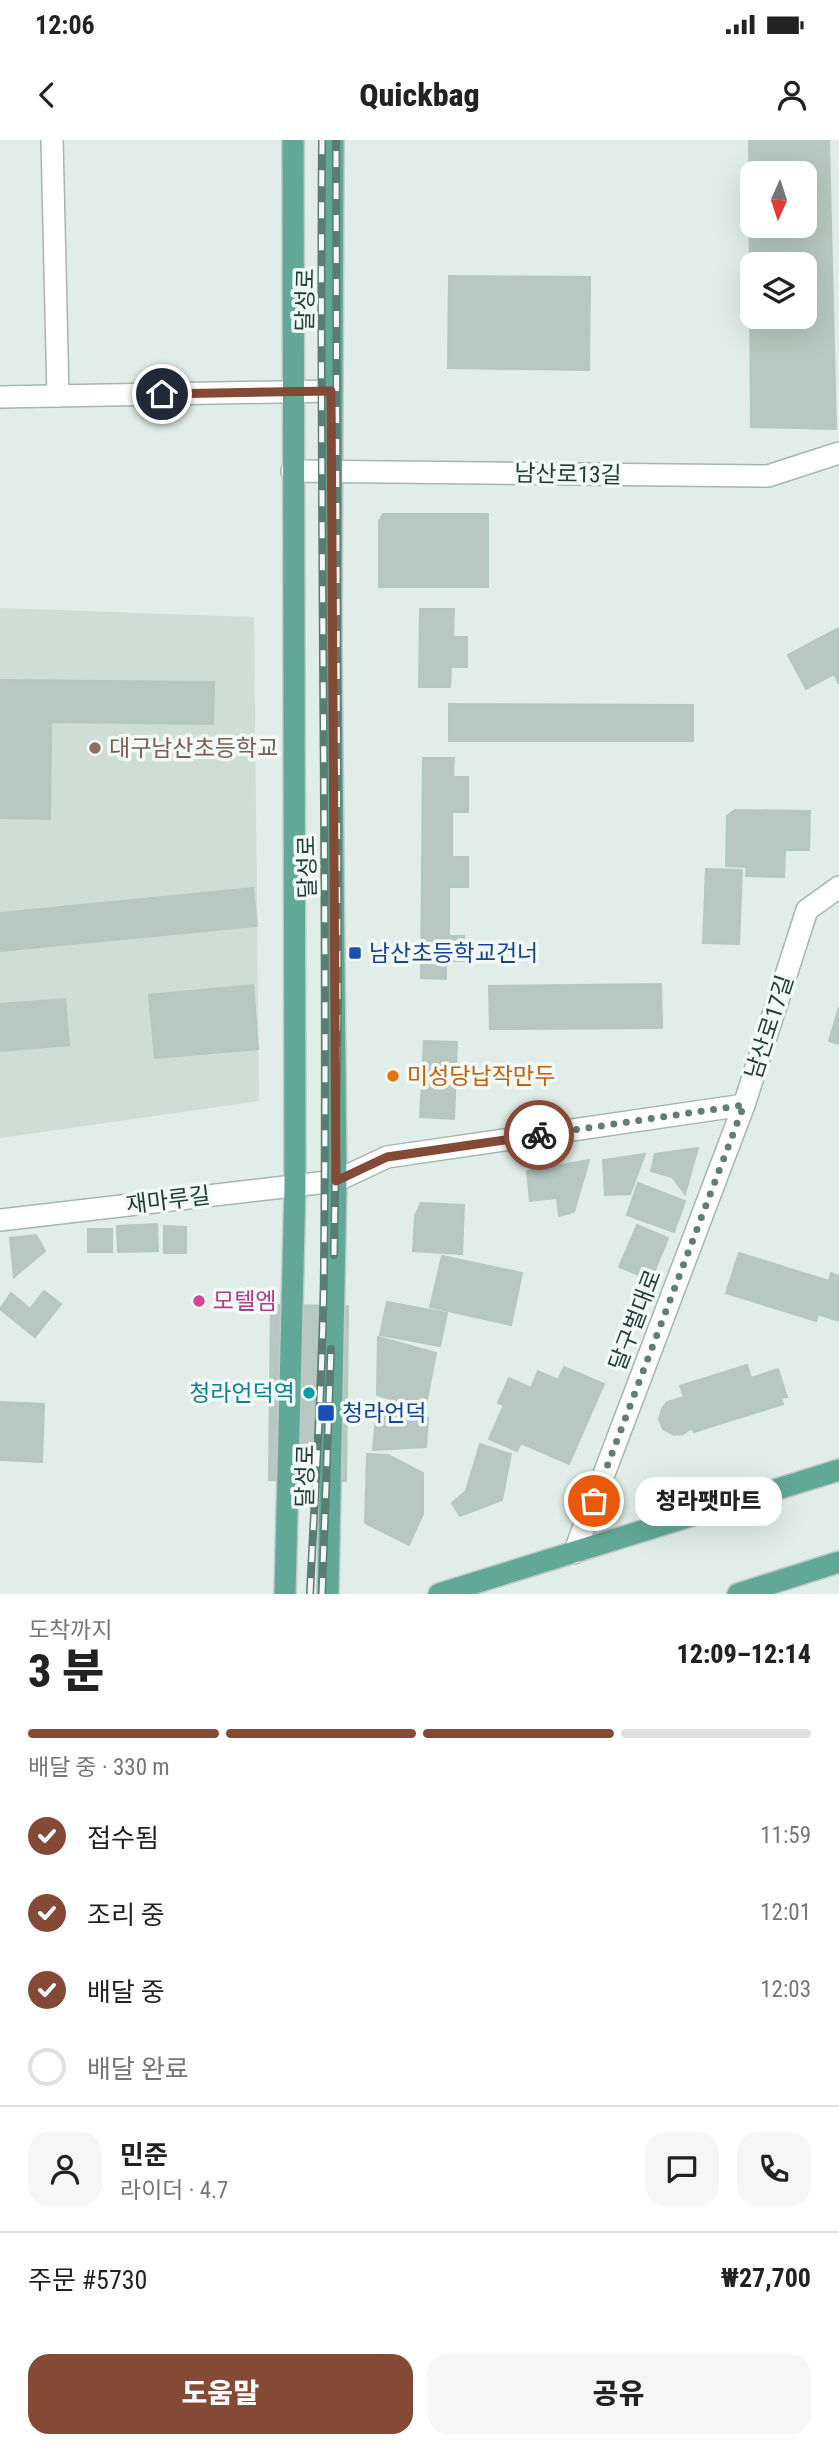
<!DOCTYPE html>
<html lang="ko">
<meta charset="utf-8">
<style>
:root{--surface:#fff;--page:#f6f6f6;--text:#222;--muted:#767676;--line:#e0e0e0;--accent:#854a36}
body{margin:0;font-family:"Roboto Condensed","Noto Sans KR",sans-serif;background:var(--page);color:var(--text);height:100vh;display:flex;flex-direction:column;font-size:26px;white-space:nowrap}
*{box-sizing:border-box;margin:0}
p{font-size:23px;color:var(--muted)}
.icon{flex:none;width:38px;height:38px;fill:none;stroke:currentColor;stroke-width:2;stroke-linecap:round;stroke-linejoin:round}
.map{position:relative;height:1454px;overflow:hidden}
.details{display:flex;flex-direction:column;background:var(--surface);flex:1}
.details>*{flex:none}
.needle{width:46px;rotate:183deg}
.controls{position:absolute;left:740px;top:21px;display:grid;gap:14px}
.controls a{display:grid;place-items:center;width:77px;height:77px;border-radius:14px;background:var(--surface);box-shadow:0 7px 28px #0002;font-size:35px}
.pin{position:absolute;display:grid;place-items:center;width:60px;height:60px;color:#fff;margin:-30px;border:4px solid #fff;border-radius:50%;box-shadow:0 2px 7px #0007}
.courier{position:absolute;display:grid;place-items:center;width:70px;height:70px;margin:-35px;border:5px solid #854a36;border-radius:50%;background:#fff;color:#222;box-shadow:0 2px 9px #0007}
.bubble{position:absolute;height:49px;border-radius:21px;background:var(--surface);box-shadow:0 7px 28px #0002;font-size:23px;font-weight:800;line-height:49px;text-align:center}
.headline em{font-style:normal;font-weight:800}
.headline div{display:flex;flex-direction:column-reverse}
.headline{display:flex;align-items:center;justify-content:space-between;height:119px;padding:0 28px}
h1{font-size:46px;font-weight:800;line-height:52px}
.bar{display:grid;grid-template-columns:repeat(4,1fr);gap:10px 7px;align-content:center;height:84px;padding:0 28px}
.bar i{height:9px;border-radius:5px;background:var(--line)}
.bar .current{background:var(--accent)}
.bar p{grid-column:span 4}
.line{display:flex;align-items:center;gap:18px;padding:0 28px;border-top:2px solid var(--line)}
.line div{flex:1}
.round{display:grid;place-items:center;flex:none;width:74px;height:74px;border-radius:21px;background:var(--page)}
ol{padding:0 28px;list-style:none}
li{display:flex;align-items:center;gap:21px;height:77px}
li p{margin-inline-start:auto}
li .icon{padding:7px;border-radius:50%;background:var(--accent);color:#fff;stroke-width:4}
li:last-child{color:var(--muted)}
li i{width:38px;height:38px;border:4px solid var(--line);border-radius:50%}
.primary-button{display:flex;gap:14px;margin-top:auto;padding:14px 28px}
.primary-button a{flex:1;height:80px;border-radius:21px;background:var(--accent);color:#fff;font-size:28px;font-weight:800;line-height:80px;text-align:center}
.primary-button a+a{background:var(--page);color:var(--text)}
.status{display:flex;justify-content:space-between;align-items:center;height:49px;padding:0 35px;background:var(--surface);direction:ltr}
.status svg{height:19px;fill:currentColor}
header{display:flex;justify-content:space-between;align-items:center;height:91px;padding:0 28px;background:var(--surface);font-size:32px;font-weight:800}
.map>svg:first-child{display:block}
</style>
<div class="status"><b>12:06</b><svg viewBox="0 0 49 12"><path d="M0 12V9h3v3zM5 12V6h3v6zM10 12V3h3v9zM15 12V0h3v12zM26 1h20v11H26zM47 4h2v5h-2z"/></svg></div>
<header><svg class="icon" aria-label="back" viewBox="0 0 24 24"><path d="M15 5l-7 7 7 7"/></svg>Quickbag<svg class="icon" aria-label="person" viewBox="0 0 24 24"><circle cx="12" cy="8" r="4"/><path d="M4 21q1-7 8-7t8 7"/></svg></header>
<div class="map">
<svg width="839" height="1454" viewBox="0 0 839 1454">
<rect width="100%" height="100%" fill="#e1ede8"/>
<!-- built -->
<polygon fill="#cfddd7" points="0,468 254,477 259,961 0,998"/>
<!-- building -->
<g fill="#b6c8c1" stroke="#b3c8bf" stroke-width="2" fill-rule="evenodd">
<path d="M 749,0 L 829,0 L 836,289 L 751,287 ZM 752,33 L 805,33 L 805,86 L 752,86 ZM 752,124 L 805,124 L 805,177 L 752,177 Z"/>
<polygon points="449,136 590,137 589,230 448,228"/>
<polygon points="383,374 488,374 488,447 379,447 379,381"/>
<polygon points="420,469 454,469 453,497 467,497 467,527 451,527 450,547 419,547"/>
<polygon points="839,488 839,544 834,534 806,549 788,515"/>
<polygon points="0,540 214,542 213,584 51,582 50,679 0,678"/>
<polygon points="449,564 693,565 693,601 449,601"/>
<polygon points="423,618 454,618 453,637 468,637 468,672 452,672 452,717 468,717 468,747 449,747 449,796 464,796 464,821 446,821 446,839 421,838"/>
<polygon points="735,670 810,671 809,710 785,710 784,737 746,736 747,727 726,726 727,676"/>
<polygon points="706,729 742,730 739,804 703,803"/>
<polygon points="253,748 257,786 0,811 0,773"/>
<polygon points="661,844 662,888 490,889 489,846"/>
<polygon points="253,845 258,909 155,918 149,855"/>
<polygon points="65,859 69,905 0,911 0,864"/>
<polygon points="839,867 839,904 829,901"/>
<polygon points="424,901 457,902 454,979 420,977"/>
<polygon points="698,1008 685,1054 672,1037 651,1031 655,1014"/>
<polygon points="645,1014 630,1054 605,1055 603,1020"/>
<polygon points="589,1020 574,1072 559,1076 557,1058 530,1061 527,1031"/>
<polygon points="638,1043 685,1061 674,1092 627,1075"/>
<polygon points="421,1063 464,1065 462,1114 413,1111 415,1076"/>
<polygon points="157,1084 158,1111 118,1112 117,1086"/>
<polygon points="637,1085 668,1098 651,1140 619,1127"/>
<polygon points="164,1086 186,1087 186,1113 164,1113"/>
<rect x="88" y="1089" width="24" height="23"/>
<polygon points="36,1095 45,1111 14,1137 10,1098"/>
<polygon points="739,1113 829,1141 831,1133 839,1136 839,1181 818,1174 816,1181 726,1153"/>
<polygon points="442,1116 522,1133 511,1185 430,1167"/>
<polygon points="44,1151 61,1164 35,1197 0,1169 11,1153 30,1169"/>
<polygon points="387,1162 447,1173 440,1206 380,1195"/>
<polygon points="271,1165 348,1166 346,1341 269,1340"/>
<polygon points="378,1197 436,1213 425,1269 377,1255"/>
<polygon points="747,1225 751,1238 778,1229 787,1257 781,1258 783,1264 694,1292 692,1288 683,1294 674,1295 663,1289 659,1279 662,1269 667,1262 684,1257 680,1246"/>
<polygon points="564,1227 604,1244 569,1324 521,1303 517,1311 489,1299 504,1265 498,1263 509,1238 531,1248 538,1231 558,1240"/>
<polygon points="0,1262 44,1264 42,1322 0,1320"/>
<polygon points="377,1264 428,1278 426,1307 373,1310"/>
<polygon points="480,1304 511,1314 502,1360 460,1376 452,1363 466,1351"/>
<polygon points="367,1314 388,1315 423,1333 423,1374 409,1405 365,1383"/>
</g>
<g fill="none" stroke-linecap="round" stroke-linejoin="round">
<defs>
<g id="minor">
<polyline points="52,0 58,256"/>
<polyline points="0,257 331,251"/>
<polyline points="292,331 768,336 839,313"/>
<polyline points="0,1080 336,1041 387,1017 744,965"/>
<polyline points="574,1413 744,965 807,770 839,747"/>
</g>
<g id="major">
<polyline points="285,1454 295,1046 293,0"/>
<polyline points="328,1454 336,1041 331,506 333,0"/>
<polyline points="439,1454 839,1330"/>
<polyline points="738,1454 839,1422"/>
</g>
</defs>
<!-- minor casing -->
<use href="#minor" stroke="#a3b6b0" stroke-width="24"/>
<!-- major casing -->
<use href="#major" stroke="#c0cac7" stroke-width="24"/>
<!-- minor -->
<use href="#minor" stroke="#fff" stroke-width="21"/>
<!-- major -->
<use href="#major" stroke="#61a896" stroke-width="21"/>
<defs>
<g id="rail">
<polyline points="334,1115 338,864 336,0"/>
<path d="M 310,1454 C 315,1345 323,1235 324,1125 C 328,750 319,375 322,0"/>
<polyline points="322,1454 331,1209"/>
</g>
</defs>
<!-- rail casing -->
<use href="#rail" stroke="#5a7c73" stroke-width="8"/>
<!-- rail -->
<use href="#rail" stroke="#f2f9f6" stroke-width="5" stroke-dasharray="16" stroke-linecap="butt"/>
</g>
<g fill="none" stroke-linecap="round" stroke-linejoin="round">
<!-- done -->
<polyline stroke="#637d76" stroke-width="7" stroke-dasharray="0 12.6" points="539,995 744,965 594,1361"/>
<!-- route -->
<polyline stroke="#854a36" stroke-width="9" points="162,254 331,251 336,1041 387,1017 539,995"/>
</g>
<!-- markers -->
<circle fill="#8d6e63" stroke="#f2f9f6" stroke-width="2.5" cx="95" cy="608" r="7"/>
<g fill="#1a4fb4" stroke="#f2f9f6" stroke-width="2.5">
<rect x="348" y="806" width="14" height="14" rx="3.5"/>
<rect x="317" y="1264" width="18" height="18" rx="3.5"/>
</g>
<circle fill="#e8710a" stroke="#f2f9f6" stroke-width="2.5" cx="393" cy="936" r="7"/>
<circle fill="#d1479c" stroke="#f2f9f6" stroke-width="2.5" cx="199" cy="1161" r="7"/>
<circle fill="#0f9aa8" stroke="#f2f9f6" stroke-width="2.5" cx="309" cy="1253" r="7"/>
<g text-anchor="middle" stroke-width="7" stroke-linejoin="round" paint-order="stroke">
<!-- street labels -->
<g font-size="23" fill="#1f4038" stroke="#f2f9f6">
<text transform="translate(305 160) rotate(-89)" y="8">달성로</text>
<text transform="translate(568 334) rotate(1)" y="8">남산로13길</text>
<text transform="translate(307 727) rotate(-91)" y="8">달성로</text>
<text transform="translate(769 887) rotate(-72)" y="8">남산로17길</text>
<text transform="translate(168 1060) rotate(-7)" y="8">재마루길</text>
<text transform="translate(635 1180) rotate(-69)" y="8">달구벌대로</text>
<text transform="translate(305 1336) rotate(-89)" y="8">달성로</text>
</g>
<!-- education labels -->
<g font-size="23" fill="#785e54" stroke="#f2f9f6" text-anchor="start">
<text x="109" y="616">대구남산초등학교</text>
</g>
<!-- transit labels -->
<g font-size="23" fill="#164399" stroke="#f2f9f6" text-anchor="start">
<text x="369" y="821">남산초등학교건너</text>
<text x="342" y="1281">청라언덕</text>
</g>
<!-- food labels -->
<g font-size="23" fill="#c56008" stroke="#f2f9f6" text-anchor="start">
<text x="407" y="944">미성당납작만두</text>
</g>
<!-- hotel labels -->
<g font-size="23" fill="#b23c85" stroke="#f2f9f6" text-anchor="start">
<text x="213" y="1169">모텔엠</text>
</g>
<!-- culture labels -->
<g font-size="23" fill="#0d838f" stroke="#f2f9f6" text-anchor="end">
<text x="295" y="1261">청라언덕역</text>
</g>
</g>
</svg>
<div class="controls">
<a><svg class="needle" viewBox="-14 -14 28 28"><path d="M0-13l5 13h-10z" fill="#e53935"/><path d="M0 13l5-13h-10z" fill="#767676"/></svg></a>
<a><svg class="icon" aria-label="layers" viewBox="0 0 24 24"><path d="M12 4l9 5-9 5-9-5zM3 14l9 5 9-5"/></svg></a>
</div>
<div class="pin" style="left:594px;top:1361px;background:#ea580c"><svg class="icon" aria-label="bag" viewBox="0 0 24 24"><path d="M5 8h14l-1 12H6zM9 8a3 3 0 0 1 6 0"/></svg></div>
<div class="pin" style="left:162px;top:254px;background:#1f2937"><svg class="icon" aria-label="home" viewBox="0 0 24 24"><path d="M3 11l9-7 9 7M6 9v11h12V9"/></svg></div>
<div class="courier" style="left:539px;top:995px"><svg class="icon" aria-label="bike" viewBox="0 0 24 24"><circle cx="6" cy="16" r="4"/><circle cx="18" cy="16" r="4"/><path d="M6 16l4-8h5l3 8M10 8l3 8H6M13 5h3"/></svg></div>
<div class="bubble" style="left:635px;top:1337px;width:147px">청라팻마트</div>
</div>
<section class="details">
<div class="headline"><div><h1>3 분</h1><p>도착까지</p></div><em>12:09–12:14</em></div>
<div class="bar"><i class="current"></i><i class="current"></i><i class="current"></i><i></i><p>배달 중 · 330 m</p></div>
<ol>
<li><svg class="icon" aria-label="check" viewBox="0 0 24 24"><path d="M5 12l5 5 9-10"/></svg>접수됨<p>11:59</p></li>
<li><svg class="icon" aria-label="check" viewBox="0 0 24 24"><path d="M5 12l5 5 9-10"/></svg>조리 중<p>12:01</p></li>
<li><svg class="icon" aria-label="check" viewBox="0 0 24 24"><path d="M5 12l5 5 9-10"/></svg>배달 중<p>12:03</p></li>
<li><i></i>배달 완료</li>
</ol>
<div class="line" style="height:126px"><a class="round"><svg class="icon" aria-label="person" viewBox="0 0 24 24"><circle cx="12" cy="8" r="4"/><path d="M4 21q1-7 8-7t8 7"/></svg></a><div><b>민준</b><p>라이더 · 4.7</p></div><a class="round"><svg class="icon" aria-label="chat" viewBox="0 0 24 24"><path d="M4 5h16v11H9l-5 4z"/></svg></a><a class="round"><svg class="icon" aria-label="phone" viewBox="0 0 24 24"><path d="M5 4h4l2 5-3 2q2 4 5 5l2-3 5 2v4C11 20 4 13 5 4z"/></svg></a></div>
<div class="line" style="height:91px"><div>주문 #5730</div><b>₩27,700</b></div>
<div class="primary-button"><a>도움말</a><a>공유</a></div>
</section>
